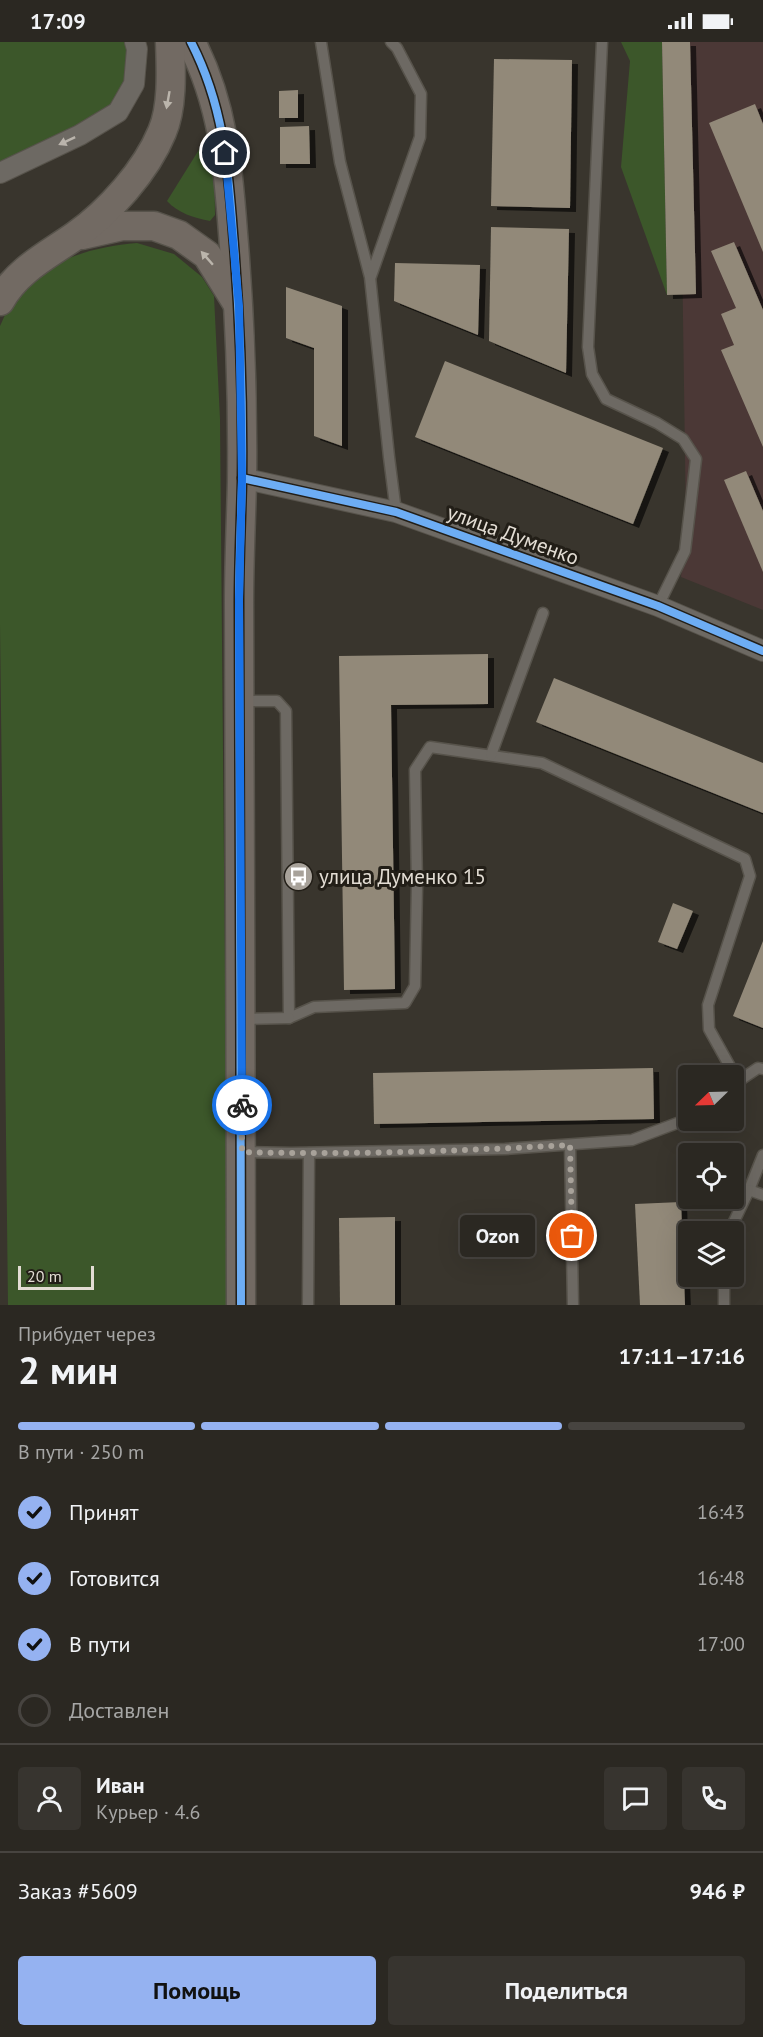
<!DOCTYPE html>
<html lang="ru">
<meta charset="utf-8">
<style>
:root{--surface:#2b2822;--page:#37342f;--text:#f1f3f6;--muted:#a6a6a5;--line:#474440;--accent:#95b2f1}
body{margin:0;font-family:"PT Sans",sans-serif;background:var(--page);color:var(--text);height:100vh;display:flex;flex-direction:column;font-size:22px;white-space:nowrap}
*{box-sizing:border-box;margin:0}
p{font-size:20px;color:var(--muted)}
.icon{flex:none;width:33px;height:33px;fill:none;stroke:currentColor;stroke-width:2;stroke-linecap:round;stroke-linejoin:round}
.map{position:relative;height:1263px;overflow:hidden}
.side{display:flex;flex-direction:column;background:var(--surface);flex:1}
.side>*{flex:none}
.needle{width:39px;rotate:247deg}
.fabs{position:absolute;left:678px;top:1023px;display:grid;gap:12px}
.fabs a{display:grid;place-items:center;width:66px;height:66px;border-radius:6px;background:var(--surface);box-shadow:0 6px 24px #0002,0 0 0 2px var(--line);font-size:30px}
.scale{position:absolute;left:18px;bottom:15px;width:76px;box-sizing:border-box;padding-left:6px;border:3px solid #e3ddd4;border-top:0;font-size:16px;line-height:21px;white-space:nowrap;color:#e3ddd4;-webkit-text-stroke:4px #221e17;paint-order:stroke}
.pin{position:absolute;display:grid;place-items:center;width:51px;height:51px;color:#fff;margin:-26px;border:3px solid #fff;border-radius:50%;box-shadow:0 2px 6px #0007}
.courier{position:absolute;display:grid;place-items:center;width:60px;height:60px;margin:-30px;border:4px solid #1a73e8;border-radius:50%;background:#fff;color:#222;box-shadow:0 2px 8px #0007}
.bubble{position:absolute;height:42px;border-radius:6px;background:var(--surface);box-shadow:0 6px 24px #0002,0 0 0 2px var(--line);font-size:20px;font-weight:600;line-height:42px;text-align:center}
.headline em{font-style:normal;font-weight:600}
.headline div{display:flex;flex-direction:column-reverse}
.headline{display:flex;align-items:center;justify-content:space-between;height:102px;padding:0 18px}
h1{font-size:39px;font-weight:600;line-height:45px}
.bar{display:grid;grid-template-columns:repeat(4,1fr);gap:9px 6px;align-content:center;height:72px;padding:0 18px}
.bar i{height:8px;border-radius:4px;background:var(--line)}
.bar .active{background:var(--accent)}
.bar p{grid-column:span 4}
.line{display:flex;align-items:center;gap:15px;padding:0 18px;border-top:2px solid var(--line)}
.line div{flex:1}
.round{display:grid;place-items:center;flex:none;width:63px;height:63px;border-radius:6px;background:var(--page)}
ol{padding:0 18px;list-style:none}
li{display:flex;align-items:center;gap:18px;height:66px}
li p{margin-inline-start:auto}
li .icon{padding:6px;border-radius:50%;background:var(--accent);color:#111;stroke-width:4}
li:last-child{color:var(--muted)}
li i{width:33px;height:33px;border:3px solid var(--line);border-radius:50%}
.cta{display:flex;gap:12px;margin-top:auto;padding:12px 18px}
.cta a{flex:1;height:69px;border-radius:6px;background:var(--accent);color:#111;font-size:24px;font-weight:600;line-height:69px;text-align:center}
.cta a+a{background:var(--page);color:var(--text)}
.status{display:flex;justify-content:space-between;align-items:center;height:42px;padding:0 30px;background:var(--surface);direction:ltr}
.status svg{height:16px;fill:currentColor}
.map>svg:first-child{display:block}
</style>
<div class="status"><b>17:09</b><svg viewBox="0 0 49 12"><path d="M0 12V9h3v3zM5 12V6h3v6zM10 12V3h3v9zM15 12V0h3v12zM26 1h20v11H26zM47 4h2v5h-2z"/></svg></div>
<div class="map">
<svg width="763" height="1263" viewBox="0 0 763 1263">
<defs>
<filter id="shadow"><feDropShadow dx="6" dy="4" stdDeviation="0" flood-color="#0009"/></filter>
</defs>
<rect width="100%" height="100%" fill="#39352d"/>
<!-- industrial -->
<polygon fill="#4b3836" points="679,0 763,0 763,568 681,535 686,481"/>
<!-- green -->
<g fill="#3c572a">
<polygon points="0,0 139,0 147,20 131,62 0,120"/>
<polygon points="621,0 662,0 667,253 621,125 630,19"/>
<path d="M 211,96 L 214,103 L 215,173 L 210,179 C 194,176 178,171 167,159 L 205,98 Z"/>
<path d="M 137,201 L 174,212 L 202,235 L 214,254 L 220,377 L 228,1263 L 8,1263 L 0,583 L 0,284 C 4,276 7,266 13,259 C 43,219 89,205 137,201 Z"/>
</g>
<!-- building -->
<g fill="#928979" filter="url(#shadow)">
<polygon points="662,0 690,0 696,252 667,253"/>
<polygon points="494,17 572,18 570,166 491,164"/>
<polygon points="298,48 298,76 279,76 279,49"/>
<polygon points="755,62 763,82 763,210 709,81"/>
<polygon points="309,84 310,122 280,122 280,85"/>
<polygon points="491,185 569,187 566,331 489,299"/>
<polygon points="734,200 763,268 763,405 721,308 734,303 721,272 736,266 711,209"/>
<polygon points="395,221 480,223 478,293 394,259"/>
<polygon points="286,245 342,264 342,404 314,394 314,306 286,296"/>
<polygon points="445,319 663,406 633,482 415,395"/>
<polygon points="746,429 763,469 763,530 724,438"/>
<polygon points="488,612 488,662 391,663 395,947 344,948 339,614"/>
<polygon points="554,636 763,721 763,771 536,680"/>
<polygon points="673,861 693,869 677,907 658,900"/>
<polygon points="763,899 763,986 733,974"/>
<polygon points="653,1026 654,1077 374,1082 373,1031"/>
<polygon points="681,1160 685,1263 640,1263 635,1162"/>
<polygon points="395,1175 395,1263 340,1263 339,1176"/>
</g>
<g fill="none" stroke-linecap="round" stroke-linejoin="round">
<defs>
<g id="lane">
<polyline points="321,0 340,120 370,235 389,415 396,470"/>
<polyline points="602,0 588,305 592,332 606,357 657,381 683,397 696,417 685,509 658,564"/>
<polyline points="371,234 420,95 421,52 397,6 391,0"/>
<polyline points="241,659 277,659 286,669 289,976 314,965 405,961 415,944 417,844 415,728 430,705 542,721 745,817 750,834 708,963 709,987 738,1039"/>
<polyline points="491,713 543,571"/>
<polyline points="242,977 289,976"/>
<polyline points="734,1042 758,1026 763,1027"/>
<polyline points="570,1103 573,1263"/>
<polyline points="242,1110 291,1111 505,1107 632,1098 680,1080 688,1074"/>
<polyline points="749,1148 763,1113"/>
<polyline points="729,1190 749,1148 763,1153"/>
<polyline points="724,1234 724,1263"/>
<polyline points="308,1263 309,1111"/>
</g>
<g id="street">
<polyline points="0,131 80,93 118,70 134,42 137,7 135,0"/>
<polyline points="242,436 396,470 658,564 763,609"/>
</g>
<g id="secondary">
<path d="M 191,0 C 223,62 228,123 233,191 C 240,274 243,357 242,440 C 241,480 239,521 239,561 C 241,795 240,1029 241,1263"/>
<polyline points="82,193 122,184 154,184 179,193 207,213 237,261"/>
<path d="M 0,259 C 17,228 48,213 75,194 C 109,170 146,129 162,90 C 173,65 171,27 170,0"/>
</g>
</defs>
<!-- lane casing -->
<use href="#lane" stroke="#57534b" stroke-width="13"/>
<!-- street casing -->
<use href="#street" stroke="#57534b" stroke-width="22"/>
<!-- secondary casing -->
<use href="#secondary" stroke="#57534b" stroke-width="31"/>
<!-- lane -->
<use href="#lane" stroke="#6d6963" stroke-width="10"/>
<!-- street -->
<use href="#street" stroke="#6d6963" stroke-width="20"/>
<!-- secondary -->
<use href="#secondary" stroke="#726a63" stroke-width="28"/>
<defs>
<g id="cycleway">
<path d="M 191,0 C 223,62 228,123 233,191 C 240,274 243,357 242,440 C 241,480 239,521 239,561 C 241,795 240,1029 241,1263"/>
<polyline points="242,436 396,470 658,564 763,609"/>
</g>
</defs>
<!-- cycleway casing -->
<use href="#cycleway" stroke="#221e17" stroke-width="11"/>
<!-- cycleway -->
<use href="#cycleway" stroke="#6dadf4" stroke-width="8"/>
</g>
<!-- one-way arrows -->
<defs><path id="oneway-solid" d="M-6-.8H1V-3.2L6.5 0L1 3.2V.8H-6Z" transform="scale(1.5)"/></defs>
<g fill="#bbb5ac">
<use href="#oneway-solid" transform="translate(168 58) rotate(100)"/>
<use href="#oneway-solid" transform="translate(207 216) rotate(-131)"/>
</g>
<use fill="#bab4ac" href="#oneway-solid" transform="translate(67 99) rotate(155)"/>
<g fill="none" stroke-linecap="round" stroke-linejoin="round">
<!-- done -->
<path stroke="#a8a29a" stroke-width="6" stroke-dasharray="0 10.8" d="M 242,1063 L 242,1110 C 351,1113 461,1109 570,1103 L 572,1194"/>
<!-- route -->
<polyline stroke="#1a73e8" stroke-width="8" points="225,111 239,264 242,436 239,558 242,1063"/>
</g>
<!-- icons -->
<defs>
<symbol id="bus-disc" viewBox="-11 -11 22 22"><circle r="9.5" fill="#a8a29a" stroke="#221e17"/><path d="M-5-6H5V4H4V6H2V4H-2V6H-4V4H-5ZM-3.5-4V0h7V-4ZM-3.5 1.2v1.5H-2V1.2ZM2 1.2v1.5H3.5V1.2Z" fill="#fff"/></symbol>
</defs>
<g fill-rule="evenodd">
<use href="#bus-disc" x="282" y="818" width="33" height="33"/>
</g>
<g text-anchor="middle" stroke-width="6" stroke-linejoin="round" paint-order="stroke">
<!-- street labels -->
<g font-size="21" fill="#e3ddd4" stroke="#221e17">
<text transform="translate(513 493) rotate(20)" y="7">улица Думенко</text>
</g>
<!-- poi labels -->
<g font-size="21" fill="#e3ddd4" stroke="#221e17" text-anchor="start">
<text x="319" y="842">улица Думенко 15</text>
</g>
</g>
</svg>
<div class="fabs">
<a><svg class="needle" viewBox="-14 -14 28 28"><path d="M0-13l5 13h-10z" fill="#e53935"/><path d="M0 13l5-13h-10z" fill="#a6a6a5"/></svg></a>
<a><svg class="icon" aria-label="locate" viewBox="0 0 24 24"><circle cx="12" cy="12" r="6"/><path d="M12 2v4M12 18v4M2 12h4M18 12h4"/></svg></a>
<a><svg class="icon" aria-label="layers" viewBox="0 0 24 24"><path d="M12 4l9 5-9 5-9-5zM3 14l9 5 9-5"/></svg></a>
</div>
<div class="scale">20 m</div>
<div class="pin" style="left:572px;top:1194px;background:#ea580c"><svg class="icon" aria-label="bag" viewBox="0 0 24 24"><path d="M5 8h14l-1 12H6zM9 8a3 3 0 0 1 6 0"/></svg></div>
<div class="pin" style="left:225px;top:111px;background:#1f2937"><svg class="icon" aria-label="home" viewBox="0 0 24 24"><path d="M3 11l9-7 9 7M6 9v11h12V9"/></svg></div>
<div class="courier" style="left:242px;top:1063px"><svg class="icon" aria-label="bike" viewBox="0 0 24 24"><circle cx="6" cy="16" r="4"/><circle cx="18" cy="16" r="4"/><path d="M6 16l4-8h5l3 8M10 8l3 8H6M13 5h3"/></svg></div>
<div class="bubble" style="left:460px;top:1173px;width:75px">Ozon</div>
</div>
<section class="side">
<div class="headline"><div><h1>2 мин</h1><p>Прибудет через</p></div><em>17:11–17:16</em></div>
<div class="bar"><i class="active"></i><i class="active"></i><i class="active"></i><i></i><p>В пути · 250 m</p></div>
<ol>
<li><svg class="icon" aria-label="check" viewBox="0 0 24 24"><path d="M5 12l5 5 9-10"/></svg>Принят<p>16:43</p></li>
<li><svg class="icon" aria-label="check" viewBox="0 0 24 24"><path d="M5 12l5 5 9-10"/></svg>Готовится<p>16:48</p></li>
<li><svg class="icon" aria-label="check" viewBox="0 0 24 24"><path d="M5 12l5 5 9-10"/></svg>В пути<p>17:00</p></li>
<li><i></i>Доставлен</li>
</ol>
<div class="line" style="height:108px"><a class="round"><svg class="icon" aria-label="person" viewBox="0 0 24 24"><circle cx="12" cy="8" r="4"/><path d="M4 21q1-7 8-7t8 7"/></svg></a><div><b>Иван</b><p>Курьер · 4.6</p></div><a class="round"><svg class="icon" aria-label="chat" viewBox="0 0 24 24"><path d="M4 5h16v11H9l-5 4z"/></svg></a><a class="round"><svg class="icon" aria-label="phone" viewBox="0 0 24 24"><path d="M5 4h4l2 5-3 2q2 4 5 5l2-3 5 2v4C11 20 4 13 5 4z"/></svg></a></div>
<div class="line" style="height:78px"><div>Заказ #5609</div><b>946 ₽</b></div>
<div class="cta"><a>Помощь</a><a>Поделиться</a></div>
</section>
